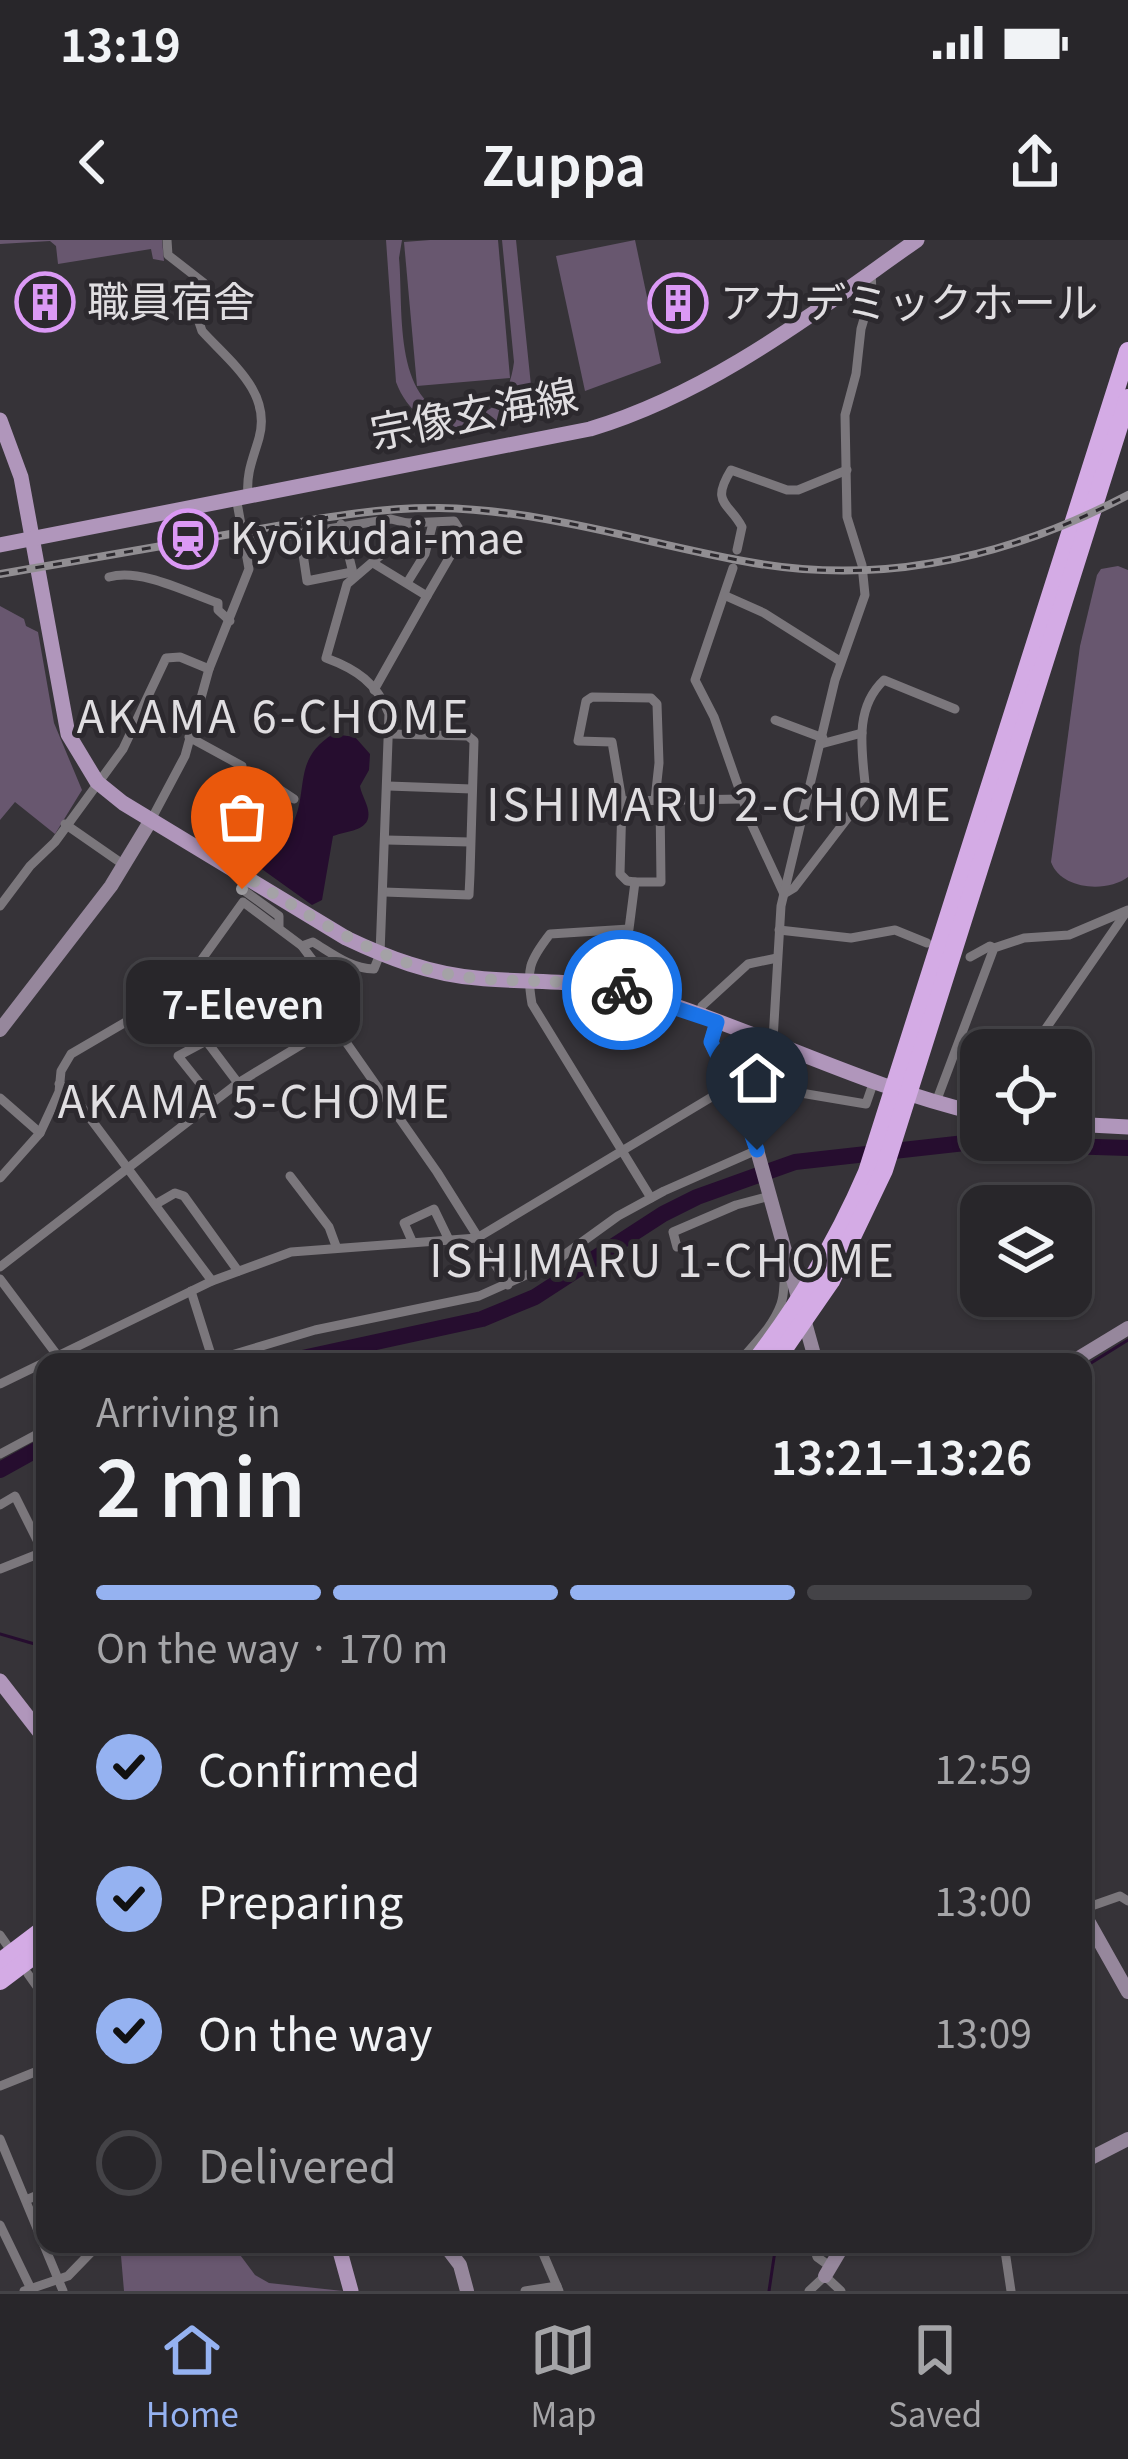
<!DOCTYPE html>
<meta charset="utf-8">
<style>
:root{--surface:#28262a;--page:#302e32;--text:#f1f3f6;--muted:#a5a5a8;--line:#444347;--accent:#95b2f1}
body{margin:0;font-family:Georgia,"Noto Sans JP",serif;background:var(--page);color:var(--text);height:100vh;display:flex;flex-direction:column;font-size:45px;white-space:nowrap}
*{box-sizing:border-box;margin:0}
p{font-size:39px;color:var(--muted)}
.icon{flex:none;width:66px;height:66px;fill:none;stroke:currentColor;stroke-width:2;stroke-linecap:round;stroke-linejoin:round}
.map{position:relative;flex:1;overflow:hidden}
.panel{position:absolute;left:36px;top:1113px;width:1056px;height:900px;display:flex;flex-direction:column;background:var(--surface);border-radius:24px;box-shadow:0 3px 9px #0004,0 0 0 3px var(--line)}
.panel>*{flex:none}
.buttons{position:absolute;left:960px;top:789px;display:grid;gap:24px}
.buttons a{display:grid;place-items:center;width:132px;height:132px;border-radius:24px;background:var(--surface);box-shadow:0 3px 9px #0004,0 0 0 3px var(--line);font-size:60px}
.pin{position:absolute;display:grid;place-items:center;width:102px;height:102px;color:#fff;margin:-123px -51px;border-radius:50% 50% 50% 0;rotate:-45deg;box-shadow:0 0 12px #0007}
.pin .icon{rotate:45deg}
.courier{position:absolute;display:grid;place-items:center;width:120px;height:120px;margin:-60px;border:9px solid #1a73e8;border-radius:50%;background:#fff;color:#222;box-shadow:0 3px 15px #0007}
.bubble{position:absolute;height:84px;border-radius:24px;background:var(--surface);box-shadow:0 3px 9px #0004,0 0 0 3px var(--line);font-size:39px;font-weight:600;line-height:84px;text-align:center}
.headline em{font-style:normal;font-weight:600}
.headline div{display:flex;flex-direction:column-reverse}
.headline{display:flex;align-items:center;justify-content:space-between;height:204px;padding:0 60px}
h1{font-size:78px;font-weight:600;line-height:90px}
.bar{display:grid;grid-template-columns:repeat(4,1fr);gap:18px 12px;align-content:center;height:144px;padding:0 60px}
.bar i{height:15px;border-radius:9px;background:var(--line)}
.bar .selected{background:var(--accent)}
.bar p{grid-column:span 4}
ol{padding:0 60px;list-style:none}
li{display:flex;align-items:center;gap:36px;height:132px}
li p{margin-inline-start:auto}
li .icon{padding:12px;border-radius:50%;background:var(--accent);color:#111;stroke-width:4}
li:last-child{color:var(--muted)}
li i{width:66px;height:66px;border:6px solid var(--line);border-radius:50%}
.status{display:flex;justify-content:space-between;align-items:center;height:84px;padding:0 60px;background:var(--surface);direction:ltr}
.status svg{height:33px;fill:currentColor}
header{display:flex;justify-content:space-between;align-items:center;height:156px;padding:0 60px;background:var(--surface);font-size:54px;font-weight:600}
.dock{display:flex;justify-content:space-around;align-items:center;height:168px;border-top:3px solid var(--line);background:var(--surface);font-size:33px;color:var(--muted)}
.dock a{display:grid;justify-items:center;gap:6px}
.dock .selected{color:var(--accent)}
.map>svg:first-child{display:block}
</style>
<div class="status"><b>13:19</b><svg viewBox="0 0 49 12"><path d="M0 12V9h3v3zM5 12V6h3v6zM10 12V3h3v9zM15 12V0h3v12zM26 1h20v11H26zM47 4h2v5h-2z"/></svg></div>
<header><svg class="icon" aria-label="back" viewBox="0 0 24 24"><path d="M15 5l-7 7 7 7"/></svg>Zuppa<svg class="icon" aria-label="share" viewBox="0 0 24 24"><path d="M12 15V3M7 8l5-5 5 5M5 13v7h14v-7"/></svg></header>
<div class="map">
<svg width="1128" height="2051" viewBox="0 0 1128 2051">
<rect width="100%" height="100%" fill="#363338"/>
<!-- green -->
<g fill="#68576f">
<polygon points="0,0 162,0 164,21 153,19 151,9 58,24 56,6 50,1 0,4"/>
<path d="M 386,0 L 402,0 L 399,18 C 404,72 391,171 464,179 C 496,173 510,154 514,122 L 502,0 L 516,0 L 533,165 C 509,167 510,176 490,185 C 451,205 410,180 396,142 Z"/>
<polygon points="430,0 498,0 510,138 417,146 404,2"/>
<polygon points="635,0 661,123 585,151 556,16"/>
<path d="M 1118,326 L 1128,330 L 1128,637 C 1107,653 1061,650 1051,622 L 1080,406 L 1097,335 L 1101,329 Z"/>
<polygon points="0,366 24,379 26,386 38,392 54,483 82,550 55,594 15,562 0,580"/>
<polygon points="120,2004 232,2004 255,2035 269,2043 343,2051 124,2051"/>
</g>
<!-- water -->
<path fill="#260d2f" d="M 333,494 L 355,497 L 370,514 L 369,530 L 360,546 C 361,553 365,559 367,566 C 375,591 349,590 333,596 L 322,660 L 312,665 L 259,627 C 267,613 282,604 290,589 C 311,553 290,521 333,494 Z"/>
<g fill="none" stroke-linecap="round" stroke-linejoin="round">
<!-- stream -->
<g stroke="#260d2f" stroke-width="3">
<polyline points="1083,1128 1128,1100"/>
<polyline points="0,1394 45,1407"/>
<polyline points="769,2051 776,2004"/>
</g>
<!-- river -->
<g stroke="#260d2f" stroke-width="16">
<polyline points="284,1122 482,1079 535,1057 663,974 697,957 795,922 965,903 1128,908"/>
<polyline points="0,1230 45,1205"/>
</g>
<!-- street -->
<g stroke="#7b777c" stroke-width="9">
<path d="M 167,0 L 168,15 L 204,43 L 199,82 L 202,91 C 230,122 272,152 259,198 C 253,219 246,233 248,255"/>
<polyline points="341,284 354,337"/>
<polyline points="300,294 307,341 352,332"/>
<polyline points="245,302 391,279 407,283 454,281 461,292 459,301 427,356"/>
<path d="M 737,310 L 742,287 C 729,262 710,264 731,230 L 787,250 L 798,250 L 847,230"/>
<polyline points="373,323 427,356 374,450"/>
<polyline points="733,328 695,440 714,477 751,583 784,654"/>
<path d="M 109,337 C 141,328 186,352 218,363 L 218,370 L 230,381"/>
<polyline points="407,343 425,314 433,283"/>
<polyline points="726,356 764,373 840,421"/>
<polyline points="775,480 823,498"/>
<polyline points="189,497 242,526 225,585 225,623"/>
<polyline points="821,504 862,493"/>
<polyline points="388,546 472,549"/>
<polyline points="622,561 742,559"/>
<polyline points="151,580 185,516 209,429 249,329 236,257"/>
<polyline points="65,584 124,625"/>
<polyline points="386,600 470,602"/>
<polyline points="225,602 237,600 270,543 294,559"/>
<polyline points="247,637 242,649 279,676 279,686"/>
<polyline points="635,642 627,641 620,634 622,561 612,502 578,501 586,461 592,457 651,458 657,464 659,523 655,560"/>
<polyline points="384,652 469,655 470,634 474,501 468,496 390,494"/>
<path d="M 784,654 L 794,648 L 866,554 C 863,515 852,470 884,440 L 955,469"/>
<polyline points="0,666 30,626 55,602 123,509 166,418 180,417 209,429"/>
<polyline points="779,690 851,698 895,690 927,703"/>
<path d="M 302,706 L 313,702 C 333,714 350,728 374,729 L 380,714 L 389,474 C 377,443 356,429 326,418 L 347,344 L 389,308 L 407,283"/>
<polyline points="970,717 990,706 994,708"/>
<polyline points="171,754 238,843"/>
<polyline points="699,775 702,766 748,724 777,718"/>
<polyline points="206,801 178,816 214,861"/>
<polyline points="1031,810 1127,671"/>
<polyline points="59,844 69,850 212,1041"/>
<polyline points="770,850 781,666 835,440 865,355 862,325 847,277 845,175 856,134 861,89 872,52 871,32"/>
<polyline points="0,858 40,893"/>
<polyline points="936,862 994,708 1024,698 1069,695 1128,670"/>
<polyline points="290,936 329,987 336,1006"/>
<polyline points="0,938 40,893 59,852 61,831 71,814 148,769 187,740 243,662 302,706 317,726 334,785 437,932 508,1045"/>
<path d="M 651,958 L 532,764 C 526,729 529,721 550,694 L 629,689 L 635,642 L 661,642 L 660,560"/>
<polyline points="156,964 175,953 184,956 238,1031"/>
<polyline points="412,1001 404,983 434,969 449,1000"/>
<polyline points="677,1007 673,992 736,965 770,956"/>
<polyline points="0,1027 238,843 334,785"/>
<polyline points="0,1039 57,1115"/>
<polyline points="191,1051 213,1121"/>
<polyline points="208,1122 315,1090 479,1056 553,1023 618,976 664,951 757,910"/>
<path d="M 739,1122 C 754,1104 773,1087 781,1064 C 786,1050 781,1037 790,1025"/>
<polyline points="779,1122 800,1118 814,1122"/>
<polyline points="0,1144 212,1041 291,1012 477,998 725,849 789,851 866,864 874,841"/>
<polyline points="0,1214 45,1190"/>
<polyline points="0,1265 15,1256 43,1312 0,1329"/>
<polyline points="1083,1669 1120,1656 1128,1661"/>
<polyline points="0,1695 7,1705"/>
<polyline points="28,1734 45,1758"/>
<polyline points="1083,1776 1084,1778"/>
<polyline points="0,1846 45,1828"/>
<polyline points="0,1899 63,2051"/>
<polyline points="26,1960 45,1952"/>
<polyline points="0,1985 31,2049"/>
<polyline points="539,2004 559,2051"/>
<polyline points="813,2004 817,2017 831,2027"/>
<polyline points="1004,2004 1011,2051"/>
<polyline points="24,2051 68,2036 99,2004"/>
<polyline points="525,2051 557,2046"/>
<polyline points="809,2051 825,2036 841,2051"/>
</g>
<!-- secondary -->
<g stroke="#96879c" stroke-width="14">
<polyline points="717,782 711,802 741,864 757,910 816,1122"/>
<polyline points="0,790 111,646 151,580"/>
<polyline points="1072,1122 1128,1088"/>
<polyline points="1083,1672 1128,1752"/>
<polyline points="1083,1922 1128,1899"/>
<polyline points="444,2004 460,2025 467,2051"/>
<polyline points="825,2036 844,2004"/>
</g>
<!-- primary -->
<g stroke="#b096bb" stroke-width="15">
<path d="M 0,180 L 21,237 L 68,494 L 97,542 L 123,563 L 346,698 C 388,718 430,734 477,738 C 533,744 588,738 642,755 C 756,790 864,847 981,874"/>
<path d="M 0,305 L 590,189 C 713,152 813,73 917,0"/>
<polyline points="1071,884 1128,887"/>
<polyline points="0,1441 45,1499"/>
<polyline points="338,2004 351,2051"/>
</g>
<!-- highway -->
<g stroke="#d4abe5" stroke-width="18">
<path d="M 755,1122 C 801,1062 837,1002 867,932 L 1128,111"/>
<polyline points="775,1122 831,1041 884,930 1128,158"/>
<polyline points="0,1722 45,1688"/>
<polyline points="0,1741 45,1707"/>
</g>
<defs>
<path id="rail" d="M 0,334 C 80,320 161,306 242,292 C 307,281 373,267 439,268 C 544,270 641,302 743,321 C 878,347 1008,318 1128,255"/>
</defs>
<!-- rail casing -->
<use href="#rail" stroke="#918e92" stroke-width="8"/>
<!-- rail -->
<use href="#rail" stroke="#2c292e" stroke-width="3" stroke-dasharray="9" stroke-linecap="butt"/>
</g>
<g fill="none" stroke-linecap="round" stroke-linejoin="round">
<!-- done -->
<path stroke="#a4a2a6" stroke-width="12" stroke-dasharray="0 21.6" d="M 242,649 L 247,637 C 317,680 382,725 465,737 C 517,744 571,737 622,750"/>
<!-- route -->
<polyline stroke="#1a73e8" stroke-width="15" points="622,750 717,782 711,802 741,864 757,910"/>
</g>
<!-- icons -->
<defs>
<symbol id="building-ring" viewBox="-11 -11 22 22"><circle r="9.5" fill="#2c292e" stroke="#db99f5" stroke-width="1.5"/><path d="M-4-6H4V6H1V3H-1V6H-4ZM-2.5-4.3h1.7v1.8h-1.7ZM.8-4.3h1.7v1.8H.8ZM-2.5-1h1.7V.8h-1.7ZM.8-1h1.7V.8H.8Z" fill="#db99f5"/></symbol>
<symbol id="station-ring" viewBox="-11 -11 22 22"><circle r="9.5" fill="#2c292e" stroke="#db99f5" stroke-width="1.5"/><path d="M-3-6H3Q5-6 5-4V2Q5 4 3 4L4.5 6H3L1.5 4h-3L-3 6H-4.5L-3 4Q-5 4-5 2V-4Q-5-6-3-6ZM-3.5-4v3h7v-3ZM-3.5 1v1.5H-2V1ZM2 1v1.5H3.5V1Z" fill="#db99f5"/></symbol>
</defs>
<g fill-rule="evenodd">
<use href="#building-ring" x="12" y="29" width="66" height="66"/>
<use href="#building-ring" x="645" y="30" width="66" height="66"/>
<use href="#station-ring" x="155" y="266" width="66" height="66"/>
</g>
<g text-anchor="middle" stroke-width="10" stroke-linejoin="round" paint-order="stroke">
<!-- poi labels -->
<g font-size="42" fill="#e0dee1" stroke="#2c292e" text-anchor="start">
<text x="87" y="77">職員宿舎</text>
<text x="720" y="78">アカデミックホール</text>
<text x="230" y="314">Kyōikudai-mae</text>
</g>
<!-- street labels -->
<g font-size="42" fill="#e0dee1" stroke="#2c292e">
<text transform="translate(474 174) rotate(-11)" y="15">宗像玄海線</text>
</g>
<!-- neighbourhood labels -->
<g font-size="45" letter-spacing="3" fill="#e0dee1" stroke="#2c292e">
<text x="274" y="493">AKAMA 6-CHOME</text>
<text x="720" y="581">ISHIMARU 2-CHOME</text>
<text x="255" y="878">AKAMA 5-CHOME</text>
<text x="663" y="1037">ISHIMARU 1-CHOME</text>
</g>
</g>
</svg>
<div class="buttons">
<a><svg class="icon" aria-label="locate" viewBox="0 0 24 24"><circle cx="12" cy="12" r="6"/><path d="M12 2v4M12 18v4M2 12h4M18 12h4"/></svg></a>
<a><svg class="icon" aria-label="layers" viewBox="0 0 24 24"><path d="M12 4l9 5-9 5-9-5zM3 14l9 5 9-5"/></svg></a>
</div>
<div class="pin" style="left:242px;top:649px;background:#ea580c"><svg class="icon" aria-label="bag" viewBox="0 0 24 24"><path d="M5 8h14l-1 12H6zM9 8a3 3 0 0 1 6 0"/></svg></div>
<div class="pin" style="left:757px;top:910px;background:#1f2937"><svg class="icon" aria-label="home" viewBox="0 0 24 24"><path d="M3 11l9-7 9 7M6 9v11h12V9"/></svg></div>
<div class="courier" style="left:622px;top:750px"><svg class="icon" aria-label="bike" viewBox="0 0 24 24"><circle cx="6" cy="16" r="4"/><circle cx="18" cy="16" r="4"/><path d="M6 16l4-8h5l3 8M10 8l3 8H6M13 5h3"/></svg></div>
<div class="bubble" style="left:126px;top:720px;width:234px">7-Eleven</div>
<section class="panel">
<div class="headline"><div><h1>2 min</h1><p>Arriving in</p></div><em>13:21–13:26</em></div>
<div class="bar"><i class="selected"></i><i class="selected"></i><i class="selected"></i><i></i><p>On the way · 170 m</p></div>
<ol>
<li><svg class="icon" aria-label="check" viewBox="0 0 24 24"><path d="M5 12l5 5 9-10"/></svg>Confirmed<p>12:59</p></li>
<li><svg class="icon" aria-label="check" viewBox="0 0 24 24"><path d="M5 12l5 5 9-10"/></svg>Preparing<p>13:00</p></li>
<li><svg class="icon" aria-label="check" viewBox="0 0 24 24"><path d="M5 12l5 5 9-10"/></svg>On the way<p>13:09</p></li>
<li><i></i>Delivered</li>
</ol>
</section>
</div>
<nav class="dock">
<a class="selected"><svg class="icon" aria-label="home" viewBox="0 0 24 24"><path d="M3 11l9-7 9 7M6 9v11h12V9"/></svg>Home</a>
<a><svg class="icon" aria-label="map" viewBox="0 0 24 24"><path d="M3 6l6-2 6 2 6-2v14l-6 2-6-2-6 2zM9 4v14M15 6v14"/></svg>Map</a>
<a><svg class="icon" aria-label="saved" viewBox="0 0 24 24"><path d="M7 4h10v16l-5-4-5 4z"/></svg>Saved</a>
</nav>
